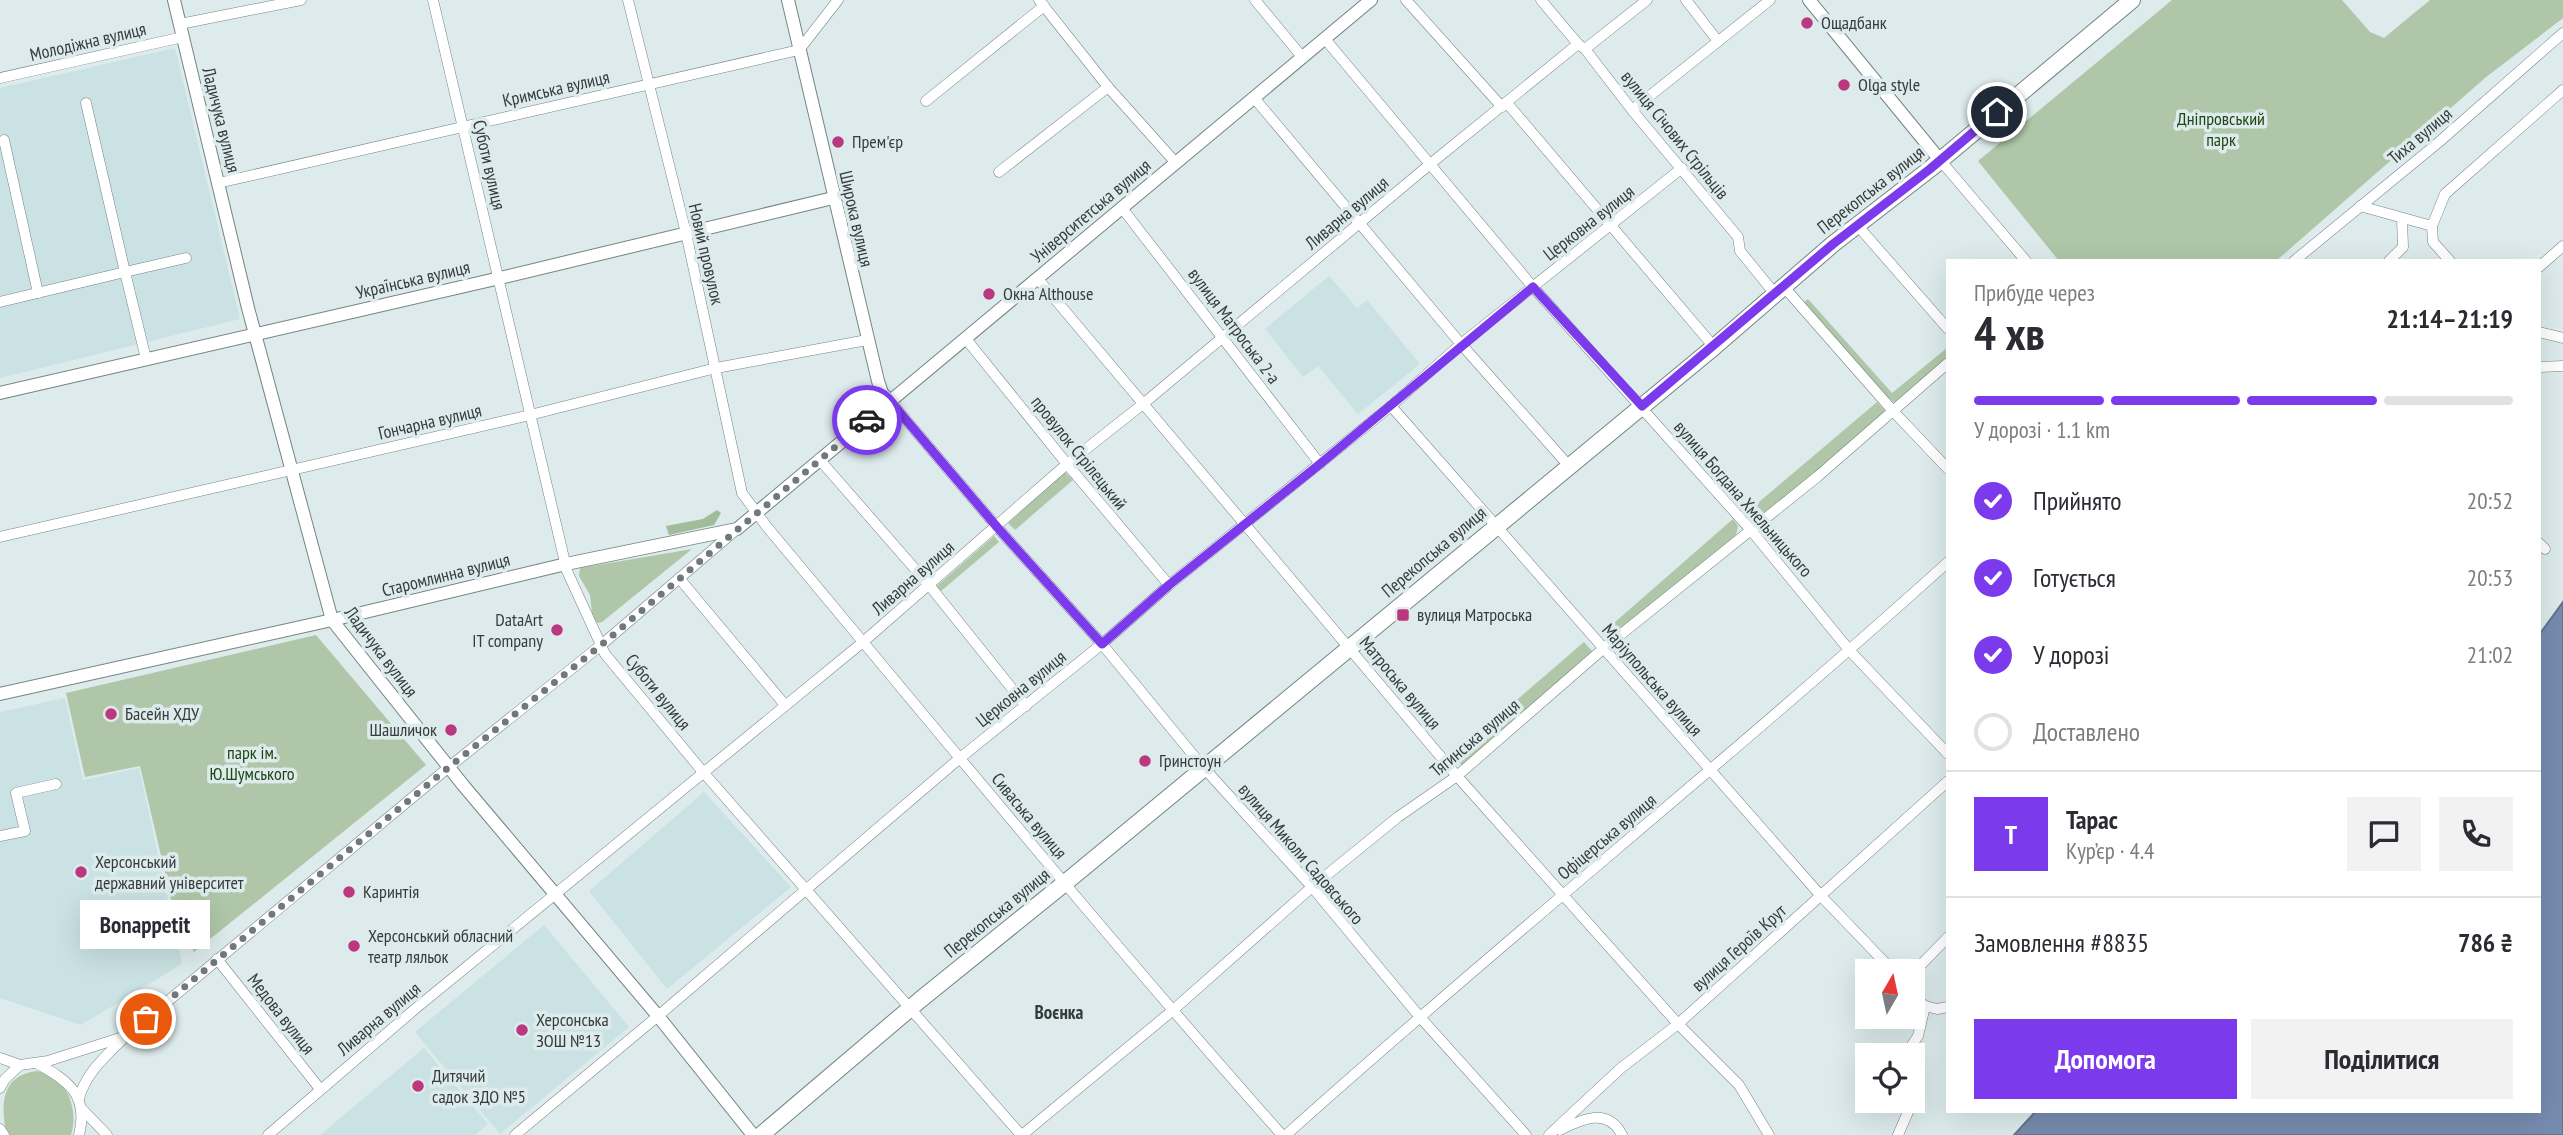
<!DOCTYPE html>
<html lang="uk">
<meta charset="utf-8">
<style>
:root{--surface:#fff;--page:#f2f2f3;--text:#2b2b33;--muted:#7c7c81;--line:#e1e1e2;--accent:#7c3aed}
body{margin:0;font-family:"PT Sans Narrow",sans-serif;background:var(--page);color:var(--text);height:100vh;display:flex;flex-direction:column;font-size:26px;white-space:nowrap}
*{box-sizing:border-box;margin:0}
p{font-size:23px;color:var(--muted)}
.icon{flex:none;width:38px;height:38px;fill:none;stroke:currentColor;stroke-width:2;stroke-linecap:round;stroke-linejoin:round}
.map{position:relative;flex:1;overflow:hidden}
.side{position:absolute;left:1946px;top:259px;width:595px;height:854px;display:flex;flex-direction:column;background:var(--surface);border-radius:0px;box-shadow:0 7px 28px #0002}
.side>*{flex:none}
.needle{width:46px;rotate:9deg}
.tools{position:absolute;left:1855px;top:959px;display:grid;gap:14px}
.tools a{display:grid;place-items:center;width:70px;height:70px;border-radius:0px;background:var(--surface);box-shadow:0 7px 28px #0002;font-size:35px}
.pin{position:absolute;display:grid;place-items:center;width:60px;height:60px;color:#fff;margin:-30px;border:4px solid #fff;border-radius:50%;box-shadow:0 2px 7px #0007}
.courier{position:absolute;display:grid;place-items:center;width:70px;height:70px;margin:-35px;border:5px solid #7c3aed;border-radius:50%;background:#fff;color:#222;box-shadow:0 2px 9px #0007}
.bubble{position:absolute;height:49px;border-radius:0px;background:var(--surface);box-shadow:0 7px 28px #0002;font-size:23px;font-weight:800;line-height:49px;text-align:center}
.head em{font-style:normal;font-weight:800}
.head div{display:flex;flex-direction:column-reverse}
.head{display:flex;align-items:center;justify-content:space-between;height:119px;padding:0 28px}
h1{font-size:46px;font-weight:800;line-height:52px}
.bar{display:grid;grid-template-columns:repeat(4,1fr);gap:10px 7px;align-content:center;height:84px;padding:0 28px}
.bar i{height:9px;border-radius:5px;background:var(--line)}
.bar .active{background:var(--accent)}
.bar p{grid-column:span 4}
.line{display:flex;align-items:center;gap:18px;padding:0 28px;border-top:2px solid var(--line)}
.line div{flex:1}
.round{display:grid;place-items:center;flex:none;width:74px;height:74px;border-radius:0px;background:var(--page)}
ol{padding:0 28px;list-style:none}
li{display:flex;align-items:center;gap:21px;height:77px}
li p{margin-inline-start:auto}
li .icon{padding:7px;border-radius:50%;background:var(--accent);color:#fff;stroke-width:4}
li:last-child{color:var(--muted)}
li i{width:38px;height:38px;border:4px solid var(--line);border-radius:50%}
.action{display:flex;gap:14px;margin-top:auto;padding:14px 28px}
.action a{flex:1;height:80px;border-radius:0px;background:var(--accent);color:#fff;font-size:28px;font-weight:800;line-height:80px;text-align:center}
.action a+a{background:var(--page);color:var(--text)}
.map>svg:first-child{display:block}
</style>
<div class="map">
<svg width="2563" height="1135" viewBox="0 0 2563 1135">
<rect width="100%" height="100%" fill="#ddebec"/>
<!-- built -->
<g fill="#cae2e3">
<polygon points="175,48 240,319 0,378 0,88"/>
<polygon points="1329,276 1357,308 1367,300 1420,364 1358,414 1318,366 1303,377 1265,329"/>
<polygon points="65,698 83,780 139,768 182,964 81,1025 0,998 0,712"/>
<polygon points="704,792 791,887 667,989 589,891"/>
<polygon points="544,925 629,1027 500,1134 415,1032"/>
<polygon points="424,1048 488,1124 475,1135 320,1135"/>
</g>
<!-- green -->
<g fill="#afc7a8">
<polygon points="2172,0 2342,0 2370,32 2384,38 2430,0 2563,0 2563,18 2485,78 2276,261 2059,261 1978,161"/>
<polygon points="1808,299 1892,393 1948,347 1948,359 1899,400 1894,402 1888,398 1803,303"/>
<polygon points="1877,402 1885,411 1814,476 1753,522 1746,513"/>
<polygon points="1065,472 1073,480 1015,530 1008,523"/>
<polygon points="1733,519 1738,526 1736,535 1617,633 1604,636 1599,631 1606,630"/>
<polygon points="994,536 999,542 941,591 937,586"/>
<polygon points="692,549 602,622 597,623 592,613 590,595 579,576 580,568"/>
<polygon points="316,635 426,765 194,952 176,920 140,766 85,777 66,693"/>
<polygon points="1584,642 1592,651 1463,767 1453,755"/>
<path d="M 37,1071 C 44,1073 52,1074 58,1080 C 72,1093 77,1118 71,1135 L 7,1135 C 0,1105 1,1075 37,1071 Z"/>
</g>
<!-- forest -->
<polygon fill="#a0bc98" points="717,510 721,513 714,525 669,535 666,526 703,519"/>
<!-- water -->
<polygon fill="#768caf" stroke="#63748c" stroke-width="2" points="2563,602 2563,1135 2014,1135 2036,1111 2539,1111 2539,635"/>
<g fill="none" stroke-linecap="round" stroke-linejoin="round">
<defs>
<g id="minor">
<polyline points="433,0 567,571 605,654 703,772 1021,1135"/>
<path d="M 628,0 L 686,233 L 742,493 L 767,527 C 938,731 1106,937 1282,1135"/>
<polyline points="1039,0 1108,87 1176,163"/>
<polyline points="1255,0 1303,58"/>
<polyline points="1406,0 1502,107"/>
<polyline points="1541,0 1578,44 1585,49 1632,110 1738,237 1740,251 1775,294"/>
<polyline points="1686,0 1717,40"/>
<polyline points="180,24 301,0"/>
<polyline points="1325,39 1533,287 1750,529 1850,651 1948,754"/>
<polyline points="1585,49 1647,0"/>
<polyline points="0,78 183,37"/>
<polyline points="1255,99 1461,344 1569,466"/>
<polyline points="926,101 1044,6"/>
<polyline points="1507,103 1714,347"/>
<polyline points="1632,110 1770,0"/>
<polyline points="4,140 38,293"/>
<polyline points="1940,160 2026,261"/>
<polyline points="999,172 1108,87"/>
<polyline points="218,183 799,50 838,0"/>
<polyline points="2360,206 2432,226 2433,242 2450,261"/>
<polyline points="1122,208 1320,464"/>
<polyline points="1857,225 1948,329"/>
<polyline points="2432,226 2445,194 2563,90"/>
<polyline points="2294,261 2439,142 2563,33"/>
<polyline points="2389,261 2403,247 2402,219"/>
<polyline points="2539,267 2563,246"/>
<polyline points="1038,279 1457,776 1678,1024 1739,1085 1769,1135"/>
<polyline points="1784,287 1893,411 1948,469"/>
<polyline points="0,302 125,272 86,103"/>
<polyline points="2539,332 2563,338"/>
<polyline points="966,339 1067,464 1169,585"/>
<polyline points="146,359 125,272 186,258"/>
<polyline points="2539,367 2563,366"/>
<polyline points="890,401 997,527 1102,644 1203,767 1312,887 1419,1016 1526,1135"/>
<polyline points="1391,406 1821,896 1893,971"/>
<polyline points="819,459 929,585 1026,706"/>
<polyline points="0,537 530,415 716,368 867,340"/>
<polyline points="2539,543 2545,549"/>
<polyline points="679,578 785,705"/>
<polyline points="0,836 25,831 16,793 56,784"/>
<polyline points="217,959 320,1089"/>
<polyline points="1913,973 1948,937"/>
<polyline points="1925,1006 1937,1009 1948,1007"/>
<polyline points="1905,1055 1918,1036 1925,1006 1913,997"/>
<polyline points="0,1058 20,1065"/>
<path d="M 36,1063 C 68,1080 89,1095 79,1135"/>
<polyline points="0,1088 5,1079 20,1065 48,1061 123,1037"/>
<path d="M 79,1098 C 87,1071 107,1055 126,1036 L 449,767 L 600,646 L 737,529"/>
<polyline points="82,1109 107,1135"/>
<polyline points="0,1129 4,1135"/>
<path d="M 1560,1130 C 1582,1119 1608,1107 1622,1135"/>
<polyline points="268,1135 415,1009 863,642 1067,464 1143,404 1429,165 1578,44"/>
<polyline points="515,1135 658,1016 960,758 1102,644 1169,585 1391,406 1461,344 1682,168"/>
<polyline points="1022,1135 1172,1011 1312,887 1398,817 1457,776 1604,648 1817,477 1948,363"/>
<path d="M 1286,1135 C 1503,940 1731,758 1948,562"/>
<polyline points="1549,1135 1621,1068 1678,1024 1948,781"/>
<polyline points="1898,1135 1911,1105 1909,1101"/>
</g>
<g id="tertiary">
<polyline points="174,0 248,308 332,620 463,785 658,1016 753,1135"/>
<polyline points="788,0 878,381 882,393 890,401"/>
<polyline points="1809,0 1940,160"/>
<polyline points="0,393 500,278 833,198"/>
<polyline points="0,694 332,620 566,564 737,529 1371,0"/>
</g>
<polyline id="primary" points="761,1135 920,1000 1071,878 1714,347 1833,244 1930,169 2132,0"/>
</defs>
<!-- minor casing -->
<use href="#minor" stroke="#768383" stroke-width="11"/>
<!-- tertiary casing -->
<use href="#tertiary" stroke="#768383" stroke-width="14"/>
<!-- primary casing -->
<use href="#primary" stroke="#768383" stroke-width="18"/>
<!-- minor -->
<use href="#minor" stroke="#fff" stroke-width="10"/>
<!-- tertiary -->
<use href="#tertiary" stroke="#fff" stroke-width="12"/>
<!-- primary -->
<use href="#primary" stroke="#fff" stroke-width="16"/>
</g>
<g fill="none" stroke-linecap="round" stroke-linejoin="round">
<!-- done -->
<polyline stroke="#70797a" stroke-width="7" stroke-dasharray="0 12.6" points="146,1019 449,767 600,646 867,420"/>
<!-- route -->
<polyline stroke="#7c3aed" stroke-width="9" points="867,420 890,401 997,527 1102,644 1169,585 1320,464 1533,287 1642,406 1833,244 1930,169 1997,112"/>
</g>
<!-- markers -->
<g fill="#bb387e" stroke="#ddebec" stroke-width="2.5">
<circle cx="1807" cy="23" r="7"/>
<circle cx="1844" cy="85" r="7"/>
<circle cx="838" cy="142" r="7"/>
<circle cx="989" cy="294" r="7"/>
<rect x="1396" y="608" width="14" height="14" rx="3.5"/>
<circle cx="557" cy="630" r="7"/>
<circle cx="111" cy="714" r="7"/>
<circle cx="451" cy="730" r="7"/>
<circle cx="1145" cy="761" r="7"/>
<circle cx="81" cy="872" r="7"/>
<circle cx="349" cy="892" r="7"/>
<circle cx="354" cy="946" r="7"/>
<circle cx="522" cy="1030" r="7"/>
<circle cx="418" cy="1086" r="7"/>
</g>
<g text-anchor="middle" stroke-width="7" stroke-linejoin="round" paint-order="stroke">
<!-- poi labels -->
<g font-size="18" fill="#363c3c" stroke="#ddebec" text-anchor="start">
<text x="1821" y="29">Ощадбанк</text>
<text x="1858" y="91">Olga style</text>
<text x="852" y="148">Прем'єр</text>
<text x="1003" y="300">Окна Althouse</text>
<text x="1417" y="621">вулиця Матроська</text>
<text x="543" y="626" text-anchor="end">DataArt<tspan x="543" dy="21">IT company</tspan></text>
<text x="125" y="720">Басейн ХДУ</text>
<text x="437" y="736" text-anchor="end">Шашличок</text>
<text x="1159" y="767">Гринстоун</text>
<text x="95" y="868">Херсонський<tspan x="95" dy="21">державний університет</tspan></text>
<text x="363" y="898">Каринтія</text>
<text x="368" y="942">Херсонський обласний<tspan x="368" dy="21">театр ляльок</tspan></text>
<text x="536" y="1026">Херсонська<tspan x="536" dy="21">ЗОШ №13</tspan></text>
<text x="432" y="1082">Дитячий<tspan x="432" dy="21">садок ЗДО №5</tspan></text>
</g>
<!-- street labels -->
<g font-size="18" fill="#363c3c" stroke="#ddebec">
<text transform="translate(88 42) rotate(-13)" y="6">Молодіжна вулиця</text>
<text transform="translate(556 89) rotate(-13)" y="6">Кримська вулиця</text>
<text transform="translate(221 120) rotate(76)" y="6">Ладичука вулиця</text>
<text transform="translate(1675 135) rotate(51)" y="6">вулиця Січових Стрільців</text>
<text transform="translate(2420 136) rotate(-40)" y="6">Тиха вулиця</text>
<text transform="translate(489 165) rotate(77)" y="6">Суботи вулиця</text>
<text transform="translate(1871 190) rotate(-38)" y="6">Перекопська вулиця</text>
<text transform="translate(1091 211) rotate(-40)" y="6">Університетська вулиця</text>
<text transform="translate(1347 213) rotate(-40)" y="6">Ливарна вулиця</text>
<text transform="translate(856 219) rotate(77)" y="6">Широка вулиця</text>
<text transform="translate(1589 223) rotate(-38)" y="6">Церковна вулиця</text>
<text transform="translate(706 254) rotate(77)" y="6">Новий провулок</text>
<text transform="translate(413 280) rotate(-13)" y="6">Українська вулиця</text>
<text transform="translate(1234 326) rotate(53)" y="6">вулиця Матроська 2-а</text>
<text transform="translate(430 422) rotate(-13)" y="6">Гончарна вулиця</text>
<text transform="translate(1079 453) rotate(51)" y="6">провулок Стрілецький</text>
<text transform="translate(1743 499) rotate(49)" y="6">вулиця Богдана Хмельницького</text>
<text transform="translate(1434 552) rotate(-40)" y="6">Перекопська вулиця</text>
<text transform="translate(446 575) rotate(-14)" y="6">Старомлинна вулиця</text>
<text transform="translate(913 578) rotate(-41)" y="6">Ливарна вулиця</text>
<text transform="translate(381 652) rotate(53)" y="6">Ладичука вулиця</text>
<text transform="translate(1652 680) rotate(49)" y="6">Маріупольська вулиця</text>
<text transform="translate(1400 683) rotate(50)" y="6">Матроська вулиця</text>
<text transform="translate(1021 689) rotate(-39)" y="6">Церковна вулиця</text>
<text transform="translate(658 692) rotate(51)" y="6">Суботи вулиця</text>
<text transform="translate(1475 738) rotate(-40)" y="6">Тягинська вулиця</text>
<text transform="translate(1029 816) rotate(50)" y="6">Сиваська вулиця</text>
<text transform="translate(1607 837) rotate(-40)" y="6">Офіцерська вулиця</text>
<text transform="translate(1301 854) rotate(49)" y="6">вулиця Миколи Садовського</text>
<text transform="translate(997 913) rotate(-39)" y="6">Перекопська вулиця</text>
<text transform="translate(1739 948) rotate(-42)" y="6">вулиця Героїв Крут</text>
<text transform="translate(281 1014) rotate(52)" y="6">Медова вулиця</text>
<text transform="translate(379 1019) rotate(-40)" y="6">Ливарна вулиця</text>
</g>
<!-- park labels -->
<g font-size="18" fill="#204614" stroke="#ddebec">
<text x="2221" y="125">Дніпровський<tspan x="2221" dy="21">парк</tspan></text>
<text x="252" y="759">парк ім.<tspan x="252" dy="21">Ю.Шумського</tspan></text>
</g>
<!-- neighbourhood labels -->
<g font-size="19" font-weight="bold" fill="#363c3c" stroke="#ddebec">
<text x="1059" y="1019">Воєнка</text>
</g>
</g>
</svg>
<div class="tools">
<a><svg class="needle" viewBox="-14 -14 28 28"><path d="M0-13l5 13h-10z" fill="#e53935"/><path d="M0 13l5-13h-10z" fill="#7c7c81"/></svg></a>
<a><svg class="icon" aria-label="locate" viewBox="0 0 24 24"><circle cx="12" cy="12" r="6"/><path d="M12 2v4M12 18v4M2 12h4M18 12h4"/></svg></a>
</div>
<div class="pin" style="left:146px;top:1019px;background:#ea580c"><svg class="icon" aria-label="bag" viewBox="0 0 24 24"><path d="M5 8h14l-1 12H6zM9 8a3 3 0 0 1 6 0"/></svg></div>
<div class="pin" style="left:1997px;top:112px;background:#1f2937"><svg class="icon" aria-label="home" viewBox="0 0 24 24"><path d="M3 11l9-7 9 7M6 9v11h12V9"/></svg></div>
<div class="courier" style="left:867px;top:420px"><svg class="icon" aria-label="car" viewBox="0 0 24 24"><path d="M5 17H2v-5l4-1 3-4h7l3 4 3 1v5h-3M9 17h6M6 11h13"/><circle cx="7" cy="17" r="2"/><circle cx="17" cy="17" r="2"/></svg></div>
<div class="bubble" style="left:80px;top:900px;width:130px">Bonappetit</div>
<section class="side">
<div class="head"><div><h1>4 хв</h1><p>Прибуде через</p></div><em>21:14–21:19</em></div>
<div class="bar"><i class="active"></i><i class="active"></i><i class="active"></i><i></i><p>У дорозі · 1.1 km</p></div>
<ol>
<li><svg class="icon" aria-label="check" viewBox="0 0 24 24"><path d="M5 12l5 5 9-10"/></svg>Прийнято<p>20:52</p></li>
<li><svg class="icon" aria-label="check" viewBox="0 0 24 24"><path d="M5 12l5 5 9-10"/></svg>Готується<p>20:53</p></li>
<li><svg class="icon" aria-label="check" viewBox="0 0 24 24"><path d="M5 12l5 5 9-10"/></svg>У дорозі<p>21:02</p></li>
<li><i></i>Доставлено</li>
</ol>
<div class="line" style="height:126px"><b class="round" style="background:var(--accent);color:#fff">Т</b><div><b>Тарас</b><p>Кур’єр · 4.4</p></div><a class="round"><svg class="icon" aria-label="chat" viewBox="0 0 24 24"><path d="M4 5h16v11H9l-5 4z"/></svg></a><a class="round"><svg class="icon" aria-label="phone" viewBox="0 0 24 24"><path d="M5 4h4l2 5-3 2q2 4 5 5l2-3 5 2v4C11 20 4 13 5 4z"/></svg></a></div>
<div class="line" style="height:91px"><div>Замовлення #8835</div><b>786 ₴</b></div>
<div class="action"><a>Допомога</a><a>Поділитися</a></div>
</section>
</div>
